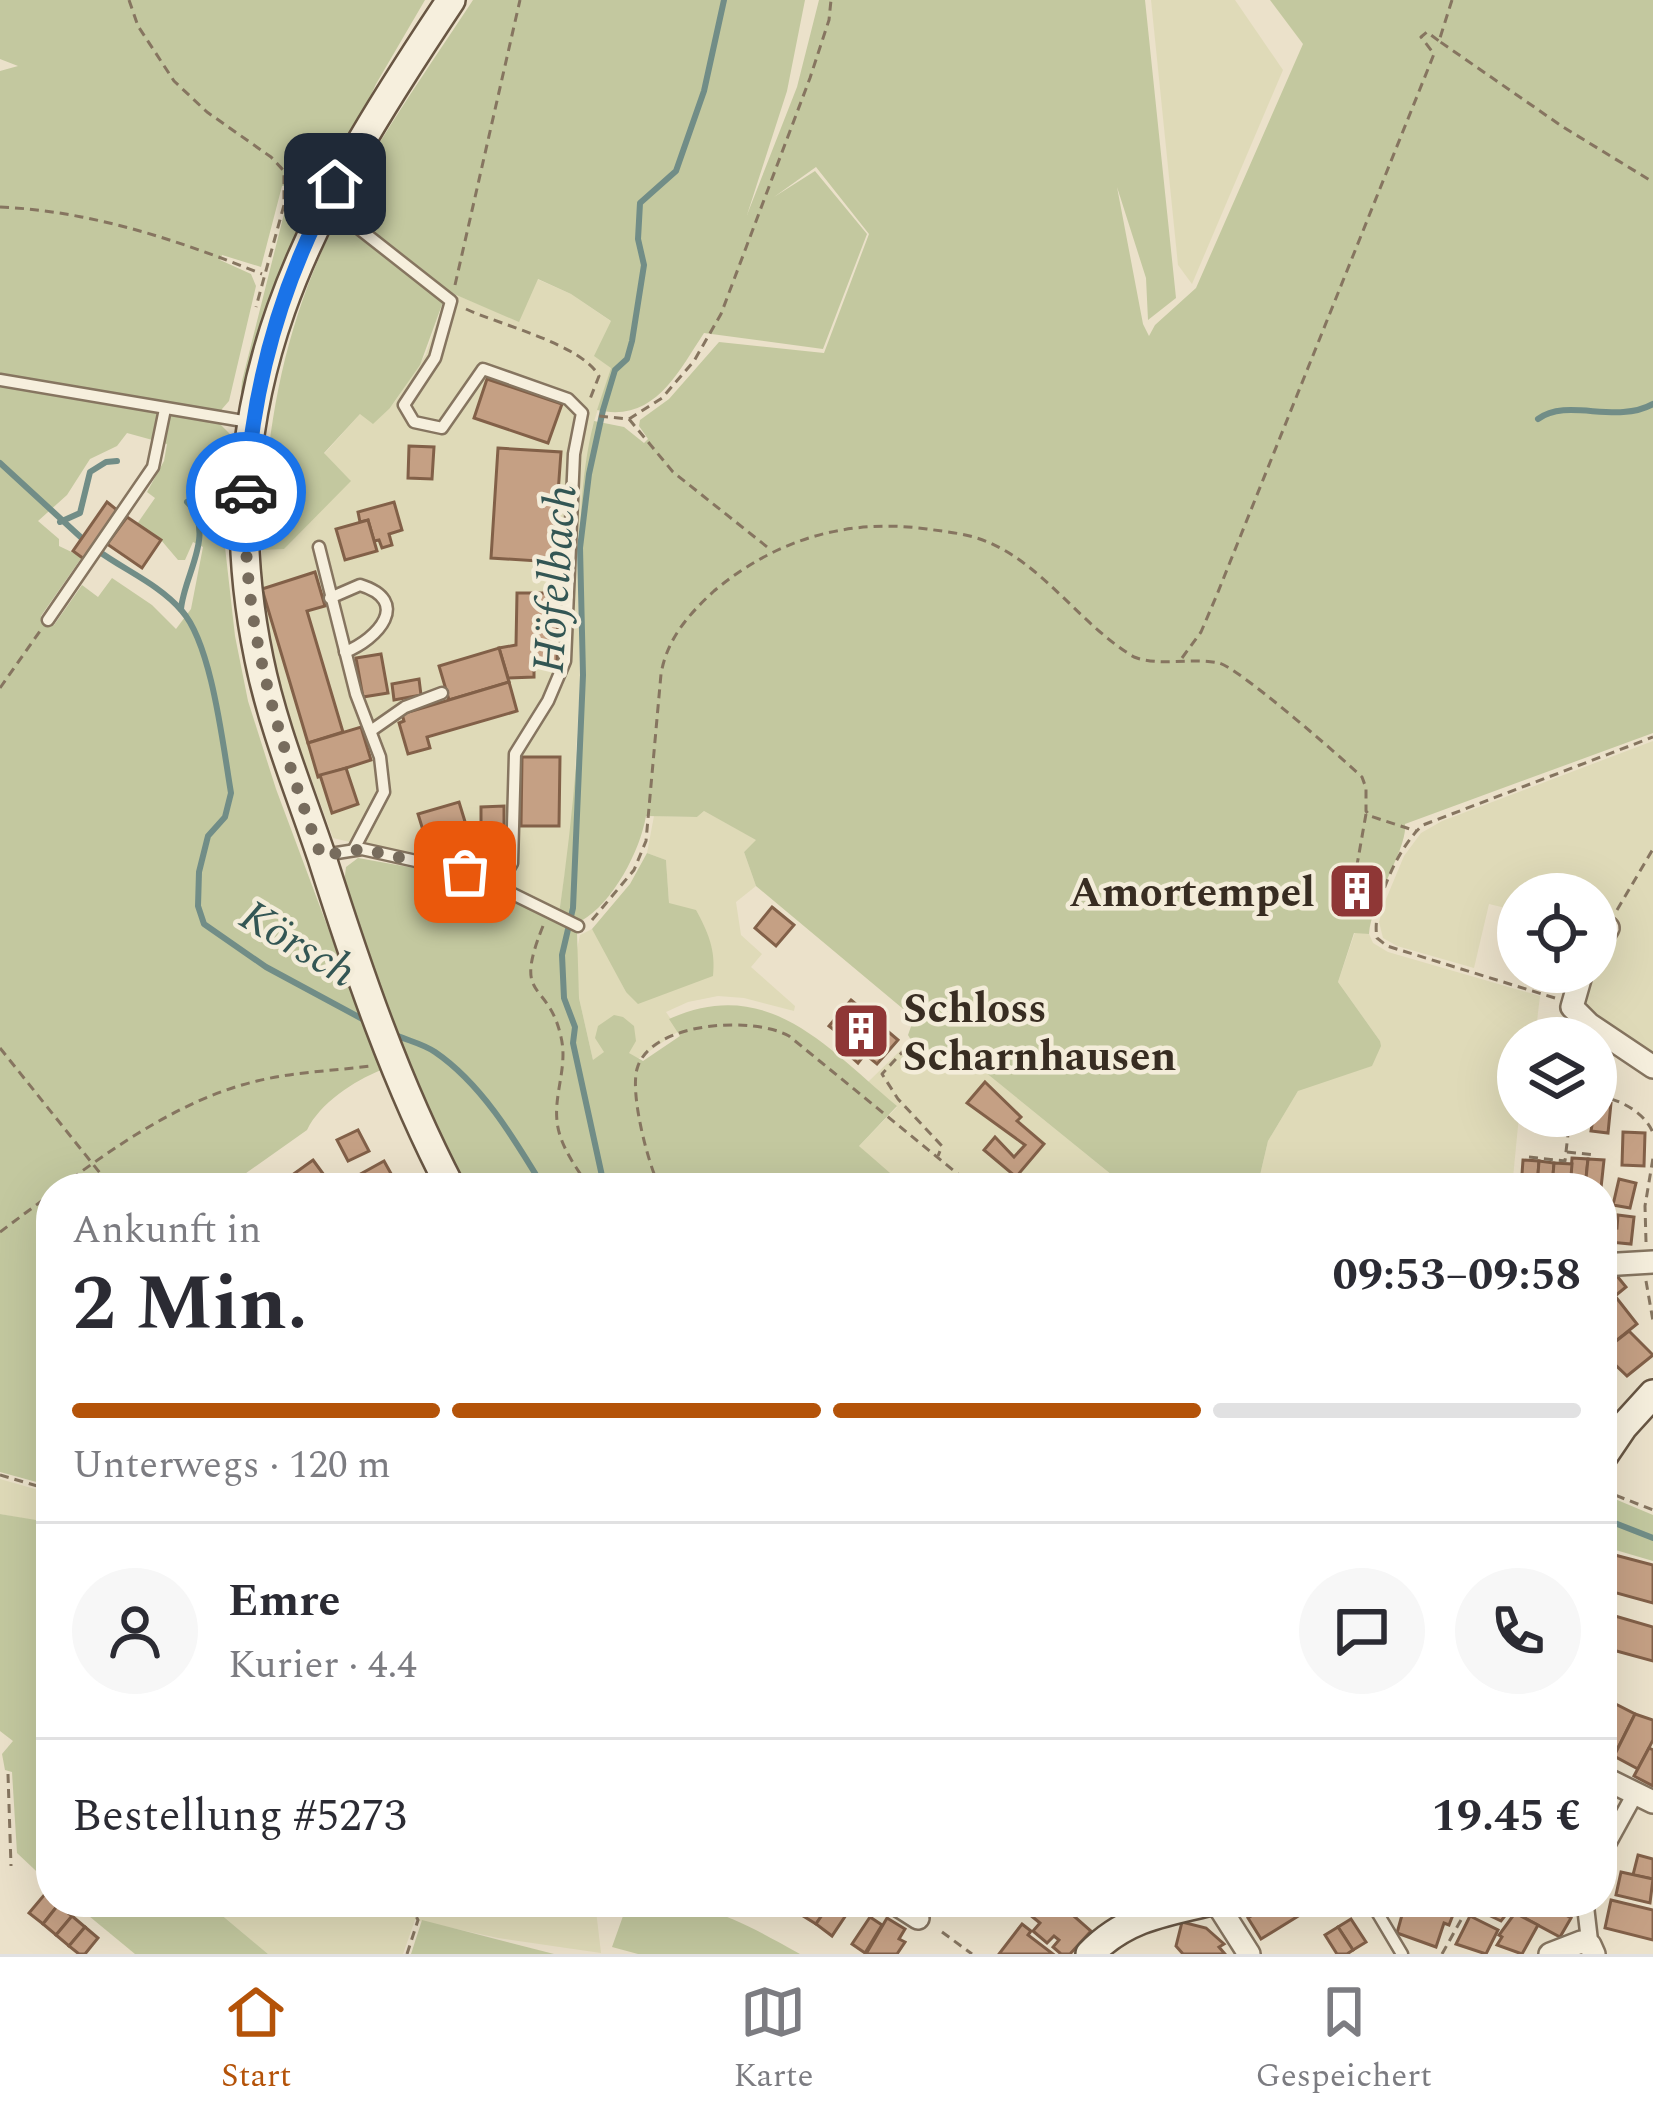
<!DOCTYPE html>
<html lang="de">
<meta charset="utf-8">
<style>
:root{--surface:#fff;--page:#f7f7f7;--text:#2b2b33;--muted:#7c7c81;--line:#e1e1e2;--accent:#b45309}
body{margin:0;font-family:Spectral,serif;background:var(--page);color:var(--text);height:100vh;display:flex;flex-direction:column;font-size:45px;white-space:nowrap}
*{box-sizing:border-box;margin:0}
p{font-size:39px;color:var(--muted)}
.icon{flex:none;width:66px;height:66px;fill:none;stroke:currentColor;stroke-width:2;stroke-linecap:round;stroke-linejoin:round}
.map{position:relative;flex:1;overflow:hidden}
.panel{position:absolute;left:36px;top:1173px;width:1581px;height:744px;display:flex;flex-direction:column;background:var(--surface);border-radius:48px;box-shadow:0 12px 48px #0002}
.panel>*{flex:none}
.tools{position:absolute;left:1497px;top:873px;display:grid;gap:24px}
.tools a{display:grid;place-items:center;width:120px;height:120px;border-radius:50%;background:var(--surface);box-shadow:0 12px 48px #0002;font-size:60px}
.pin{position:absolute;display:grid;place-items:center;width:102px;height:102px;color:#fff;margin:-51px;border-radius:24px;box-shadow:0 6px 18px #0006}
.courier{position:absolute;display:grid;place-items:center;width:120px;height:120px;margin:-60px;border:9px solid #1a73e8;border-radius:50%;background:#fff;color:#222;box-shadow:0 3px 15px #0007}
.head em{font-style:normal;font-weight:700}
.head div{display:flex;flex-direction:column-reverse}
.head{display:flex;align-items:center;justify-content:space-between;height:204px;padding:0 36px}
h1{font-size:78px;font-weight:700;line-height:90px}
.bar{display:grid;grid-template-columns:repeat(4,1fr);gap:18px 12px;align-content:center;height:144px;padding:0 36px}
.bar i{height:15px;border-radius:9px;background:var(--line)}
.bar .selected{background:var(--accent)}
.bar p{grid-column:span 4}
.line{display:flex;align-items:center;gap:30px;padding:0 36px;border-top:3px solid var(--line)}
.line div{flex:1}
.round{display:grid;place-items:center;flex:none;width:126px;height:126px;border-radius:63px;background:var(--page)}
.menu{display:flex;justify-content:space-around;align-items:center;height:168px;border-top:3px solid var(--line);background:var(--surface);font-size:33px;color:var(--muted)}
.menu a{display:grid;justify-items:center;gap:6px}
.menu .selected{color:var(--accent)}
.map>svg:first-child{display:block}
</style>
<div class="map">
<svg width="1653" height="1954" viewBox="0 0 1653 1954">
<rect width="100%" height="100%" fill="#ebe1ca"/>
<!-- farmland -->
<g fill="#dfdab8">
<polygon points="1151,0 1235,0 1283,70 1192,284 1178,265"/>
<polygon points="537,279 571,294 612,322 611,368 592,428 577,551 580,681 572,824 559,914 405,855 333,838 296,737 279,679 262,589 262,550 284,548 350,480 324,454 360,414 390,408 396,400 426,354 447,291 518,321"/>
<polygon points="1653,741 1653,1062 1590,1016 1585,995 1588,972 1596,972 1596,894 1518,894 1518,911 1489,904 1474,968 1397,946 1383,938 1379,922 1384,904 1404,856 1421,833 1442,821"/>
<polygon points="704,811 757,840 744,852 756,886 736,902 741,935 762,954 751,967 795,1006 794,1011 744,998 718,996 688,1002 666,1012 679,1031 638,1059 628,1053 593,1060 579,998 576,954 580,935 592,929 597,934 626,992 669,903 666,860 647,853 654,816 697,817"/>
<polygon points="1355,932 1369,934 1373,943 1388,952 1540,996 1535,1038 1518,1038 1519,1116 1512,1188 1257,1188 1268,1141 1298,1091 1380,1041 1338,982"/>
<polygon points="911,1040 922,1041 935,1057 985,1072 1128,1188 979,1188 963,1175 953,1188 903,1188 859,1146 897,1107 868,1082"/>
<polygon points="0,1479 49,1493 43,1522 0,1514"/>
<polygon points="206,1902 595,1902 601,1953 498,1938 415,1920 403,1954 268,1954"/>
</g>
<!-- green -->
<g fill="#c3c89f" fill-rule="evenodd">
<path d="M 0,0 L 425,0 L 376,84 L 353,136 L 248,394 L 241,392 L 242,381 L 291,186 L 282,186 L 261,267 L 222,255 L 220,260 L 251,274 L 256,286 L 229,401 L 222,409 L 220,424 L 231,435 L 225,547 L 235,636 L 248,701 L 276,789 L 381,1070 C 354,1081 320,1103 307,1130 L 225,1188 L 51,1188 L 51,1486 L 0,1472 L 0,71 L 18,66 L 0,59 ZM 127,433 L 167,444 L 164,461 L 147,492 L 155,498 L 137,524 L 161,540 L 178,560 L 185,560 L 193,542 L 203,547 L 191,609 L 176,629 L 152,605 L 112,578 L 98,597 L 82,585 L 54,625 L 41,616 L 82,557 L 59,546 L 59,539 L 38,521 L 67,495 L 90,459 L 117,446 Z"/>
<path d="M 473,0 L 805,0 L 787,91 L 747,215 L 797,87 L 819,0 L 1145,0 L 1176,298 L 1148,320 L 1146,278 L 1117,187 L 1143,324 L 1149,336 L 1155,325 L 1196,288 L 1303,44 L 1270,0 L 1653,0 L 1653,733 L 1405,824 C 1408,848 1371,901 1369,934 L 1354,933 L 1338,982 L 1380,1041 L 1381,1046 L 1372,1066 L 1298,1091 L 1268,1141 L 1257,1188 L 1128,1188 L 985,1072 L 934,1057 L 923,1041 L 911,1040 L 908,1035 L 914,1018 L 756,886 L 744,852 L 756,840 L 704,811 L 697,817 L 646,816 C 640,851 613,903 581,921 L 559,914 C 570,838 578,763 580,686 C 583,597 572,509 594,421 L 624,427 L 644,443 L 648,439 L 639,426 L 640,420 L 669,399 L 719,342 L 824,353 L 869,234 L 816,167 L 774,197 L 815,171 L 867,234 L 823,349 L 704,333 C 677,374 654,423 597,410 L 611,368 L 594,356 L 611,321 L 571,294 L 538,279 L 519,322 L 447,291 L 420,365 L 390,408 L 373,424 L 360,414 L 324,453 L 351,481 L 284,549 L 262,550 C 264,454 277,360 314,270 C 353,173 416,87 473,0 Z"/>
<path d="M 647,853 L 666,860 L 669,903 L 696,910 C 708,932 716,950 713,976 L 638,1004 L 626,992 L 592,929 L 630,884 Z"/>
<path d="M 358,858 L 470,878 L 577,932 L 579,998 L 593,1060 L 604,1052 L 595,1038 L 598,1026 L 614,1015 L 623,1017 L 634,1026 L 636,1041 L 629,1053 L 643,1061 L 680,1036 L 669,1019 C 768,974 827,1048 897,1106 L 859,1146 L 905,1186 L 467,1188 L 406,1059 L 344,883 L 346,867 Z"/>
<polygon points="49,1493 51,1710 45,1756 51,1761 51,1885 17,1853 12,1772 5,1770 2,1754 13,1741 0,1731 0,1514 42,1521"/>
<polygon points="1603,1494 1653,1515 1653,1561 1602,1546"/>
<polygon points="72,1902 206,1902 268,1954 135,1954"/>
<path d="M 628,1902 C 709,1902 731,1916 800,1954 L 638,1954 L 612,1947 Z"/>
<polygon points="422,1920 554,1954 411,1954"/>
</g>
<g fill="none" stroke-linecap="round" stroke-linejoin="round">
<!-- stream -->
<g stroke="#718d87" stroke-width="6">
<path d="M 1538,419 C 1568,397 1615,425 1653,404"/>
<polyline points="0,463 86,542"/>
<polyline points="60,522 80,513 90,472 106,462 117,461"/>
<path d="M 97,550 C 124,570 159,584 182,611 C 212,645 223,746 231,793 L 225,817 L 208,836 L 199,872 L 198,906 L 204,924 L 266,967 L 368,1022"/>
<path d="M 181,609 C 184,574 217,533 187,502"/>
<path d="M 391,1033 C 405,1040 422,1043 435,1052 C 482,1084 515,1140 544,1188"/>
<polyline points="600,1188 602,1176 573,1043 575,1027 564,998 562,955 573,908 583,675 580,548 589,474 603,410 615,370 627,359 632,341 644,265 638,239 640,203 676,171 704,91 724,0"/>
<polyline points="1602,1518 1653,1538"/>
</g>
</g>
<!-- building -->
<g fill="#c5a084" stroke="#826048" stroke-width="3">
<polygon points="487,379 562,404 548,443 474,418"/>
<polygon points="409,446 434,447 432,479 408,478"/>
<polygon points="498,448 561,452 553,562 491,558"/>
<polygon points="107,502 117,510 84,559 73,551"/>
<polygon points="394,502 402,530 389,534 392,545 382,548 379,540 374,541 368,520 360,522 358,512"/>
<polygon points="127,517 161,540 142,568 107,544"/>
<polygon points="368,520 377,551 345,560 336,529"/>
<polygon points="315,572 325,606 307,611 343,732 308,743 262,589"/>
<polygon points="517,593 558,593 557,667 534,667 534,677 508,678 499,648 516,645"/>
<polygon points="499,648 509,682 449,700 439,666"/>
<polygon points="381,654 388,693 363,697 356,658"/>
<polygon points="419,679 421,695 394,700 392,684"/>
<polygon points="509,682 517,711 427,737 430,748 408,754 399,723 404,721 402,714"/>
<polygon points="361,727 371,760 318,777 308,743"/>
<polygon points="522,757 560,757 559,826 521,826"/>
<polygon points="346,768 358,804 332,813 320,775"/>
<polygon points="459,802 470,838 429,850 418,814"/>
<polygon points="504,806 504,845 481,845 481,807"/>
<polygon points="772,907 794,925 776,946 755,928"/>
<polygon points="851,1000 898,1040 877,1064 865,1054 858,1063 836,1043 842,1036 829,1026"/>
<polygon points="985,1082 1021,1117 1017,1121 1044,1144 1016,1177 984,1150 995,1137 1014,1157 1025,1145 967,1103"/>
<polygon points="1596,1101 1611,1103 1608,1133 1591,1131"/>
<polygon points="358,1130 369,1151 348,1161 337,1140"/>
<polygon points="1623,1132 1645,1133 1644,1166 1622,1165"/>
<polygon points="1572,1158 1588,1159 1585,1188 1570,1186"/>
<polygon points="1588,1159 1604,1160 1601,1188 1585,1188"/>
<polygon points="313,1160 324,1175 307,1188 296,1188 288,1178"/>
<polygon points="1523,1160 1539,1161 1537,1188 1521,1188"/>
<polygon points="384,1161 399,1188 351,1188 348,1181"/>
<polygon points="1539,1161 1554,1163 1552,1188 1537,1188"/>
<polygon points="1554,1163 1572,1164 1570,1188 1552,1188"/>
<polygon points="1619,1179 1636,1183 1630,1208 1613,1205"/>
<polygon points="1618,1215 1634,1217 1631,1244 1609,1242 1611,1227 1617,1228"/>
<polygon points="1617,1276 1626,1287 1615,1296 1637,1324 1606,1349 1602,1344 1602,1284 1604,1287"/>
<polygon points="1629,1331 1653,1355 1627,1376 1602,1352"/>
<polygon points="1611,1554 1653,1565 1653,1603 1602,1589"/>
<polygon points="1602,1609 1609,1611 1608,1614 1653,1627 1653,1661 1602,1647"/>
<polygon points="1602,1697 1635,1714 1614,1756 1602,1750"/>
<polygon points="1635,1714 1653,1720 1653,1740 1638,1769 1614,1756"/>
<polygon points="1649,1748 1653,1750 1653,1786 1634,1776"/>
<polygon points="1638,1855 1653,1859 1653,1879 1633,1875"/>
<polygon points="1621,1872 1653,1879 1650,1903 1616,1895"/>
<polygon points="45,1894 58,1905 43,1924 29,1913"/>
<polygon points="1611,1900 1653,1910 1653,1940 1605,1928"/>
<polygon points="808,1902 831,1902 816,1924 800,1914"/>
<polygon points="831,1902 841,1902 850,1909 832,1936 816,1924"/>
<polygon points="1040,1902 1058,1902 1091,1931 1070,1954 1061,1954 1053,1947 1059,1940 1054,1936 1047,1943 1033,1931 1040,1923 1029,1914"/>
<polygon points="1273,1902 1321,1902 1261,1939 1248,1918"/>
<polygon points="1379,1902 1458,1902 1449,1925 1444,1923 1436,1947 1397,1933 1402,1915 1381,1908"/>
<polygon points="1477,1902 1510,1902 1512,1907 1501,1921 1474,1908"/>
<polygon points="1521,1902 1544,1913 1548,1905 1571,1918 1560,1937 1515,1913"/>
<polygon points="58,1905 72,1916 56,1935 43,1924"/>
<polygon points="1515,1913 1538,1925 1522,1954 1497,1945 1502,1937 1499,1935"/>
<polygon points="72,1916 85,1927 69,1946 56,1935"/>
<polygon points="1470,1916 1498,1930 1486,1954 1456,1944"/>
<polygon points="870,1917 882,1925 865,1953 852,1944"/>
<polygon points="887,1918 905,1929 899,1939 905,1942 897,1954 866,1954"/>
<polygon points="1351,1919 1366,1942 1353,1950 1338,1927"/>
<polygon points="1182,1922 1206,1928 1224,1944 1219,1947 1225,1954 1183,1954 1176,1946"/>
<polygon points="1022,1924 1031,1931 1028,1935 1053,1954 999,1954"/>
<polygon points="85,1927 98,1938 85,1954 79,1954 69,1946"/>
<polygon points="1338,1927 1353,1950 1347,1954 1337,1954 1325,1935"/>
</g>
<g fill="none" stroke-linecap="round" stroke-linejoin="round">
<defs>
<g id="service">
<polyline points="329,205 451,301 435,358 404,405 414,422 442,428 483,369 568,399 582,413 574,454 565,661 548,701 515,754 512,863 499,886"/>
<polyline points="0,380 249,422"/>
<polyline points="319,547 356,694 380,757 384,792 354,849"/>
<path d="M 330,598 L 360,585 C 412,601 378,639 345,652"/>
<polyline points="48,620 153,467 165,409"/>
<polyline points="372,730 405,707 442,693"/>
<polyline points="324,855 362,849 470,873 578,926"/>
<polyline points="1371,1902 1402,1954"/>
</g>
<g id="pedestrian">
<polyline points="1602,1854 1635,1794"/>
<polyline points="1585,1902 1590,1945"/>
</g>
<g id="minor">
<polyline points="1596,948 1608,928"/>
<polyline points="1582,972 1572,1007 1589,1024 1653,1067"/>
<polyline points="1602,1265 1653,1262"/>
<polyline points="1602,1777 1653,1802"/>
<polyline points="893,1902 918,1918"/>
<polyline points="1216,1902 1249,1954"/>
<polyline points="1550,1954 1581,1942 1590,1945 1594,1954"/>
</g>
<g id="secondary">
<path d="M 451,1188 C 396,1083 358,971 322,858 C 300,792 273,728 259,659 C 204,392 309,213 451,0"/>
<polyline points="1602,1458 1623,1427 1653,1394"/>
<path d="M 1090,1954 C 1123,1919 1163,1912 1208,1902"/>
</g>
</defs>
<!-- service casing -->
<use href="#service" stroke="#867560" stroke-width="15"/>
<!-- pedestrian casing -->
<use href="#pedestrian" stroke="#867560" stroke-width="20"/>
<!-- minor casing -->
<use href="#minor" stroke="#867560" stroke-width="26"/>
<!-- secondary casing -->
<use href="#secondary" stroke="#685643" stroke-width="32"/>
<!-- path -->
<g stroke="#867560" stroke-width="3" stroke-dasharray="9 6" stroke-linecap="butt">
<polyline points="129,0 138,26 174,81 207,112 271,157 284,171 284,205 256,307"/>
<polyline points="1452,0 1439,41 1563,127 1653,182"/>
<path d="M 0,207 C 91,211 178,240 262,274"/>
<polyline points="455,285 520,0"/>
<path d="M 466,309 C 500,325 581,344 599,376 L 590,399"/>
<polyline points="599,416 629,419 662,398 694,361 721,314 810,78 829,20 831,0"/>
<polyline points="629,419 673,472 771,550"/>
<polyline points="1182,658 1201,632 1216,597 1434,54 1421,37 1427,32 1439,41"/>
<polyline points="0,688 40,631"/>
<polyline points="1366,814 1354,882 1382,901"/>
<polyline points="1617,910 1653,849"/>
<path d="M 592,920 L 634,870 L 646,841 L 661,674 C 667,639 688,615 714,591 C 776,539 848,518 927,529 C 948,532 971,534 990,543 C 1045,567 1082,626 1134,657 C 1160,667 1191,657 1219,663 C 1239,668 1342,758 1362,777 L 1366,788 L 1366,811 L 1370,816 L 1416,831"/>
<path d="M 543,926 C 512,1003 548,978 561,1037 C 568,1066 554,1093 557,1121 C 559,1145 577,1169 590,1188"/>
<path d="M 1555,998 L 1387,946 L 1377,938 C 1371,907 1398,846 1423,825 L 1653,737"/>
<polyline points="0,1048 112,1188"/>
<polyline points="906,1048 882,1074 898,1099 942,1146 938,1156"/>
<path d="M 1596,1096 C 1618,1098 1645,1112 1653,1133"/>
<polyline points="1567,1152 1595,1155"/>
<polyline points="1529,1157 1565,1161 1570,1116"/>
<path d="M 59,1188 C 118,1144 185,1098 257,1081 C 294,1072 332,1071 370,1066"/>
<path d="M 660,1188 C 648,1164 630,1095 637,1069 C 650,1021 754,1016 789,1036 L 975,1188"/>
<polyline points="0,1232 51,1194"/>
<polyline points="1646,1242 1645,1206 1653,1158"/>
<polyline points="1646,1281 1653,1321"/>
<polyline points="0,1475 51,1490"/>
<polyline points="1602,1490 1653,1510"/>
<polyline points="8,1774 11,1866"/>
<polyline points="1555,1902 1566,1908"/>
<polyline points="942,1932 972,1954"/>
<polyline points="407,1954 418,1920 409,1902"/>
<polyline points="1442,1954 1471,1902"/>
</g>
<!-- service -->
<use href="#service" stroke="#f6efdd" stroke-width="10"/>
<!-- pedestrian -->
<use href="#pedestrian" stroke="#f6efdd" stroke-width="15"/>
<!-- minor -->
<use href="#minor" stroke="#f6efdd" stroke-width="21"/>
<!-- secondary -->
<use href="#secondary" stroke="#f6efdd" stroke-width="27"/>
</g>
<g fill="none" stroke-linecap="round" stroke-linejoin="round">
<!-- done -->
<path stroke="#776c5d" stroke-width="12" stroke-dasharray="0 21.6" d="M 246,492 C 240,621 278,736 321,856 L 362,849 L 465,872"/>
<!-- route -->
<path stroke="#1a73e8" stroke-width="15" d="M 246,492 C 253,383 282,280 335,184"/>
</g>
<!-- icons -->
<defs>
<symbol id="building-square" viewBox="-11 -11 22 22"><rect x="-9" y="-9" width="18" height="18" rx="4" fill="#8f3736" stroke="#f3ecd9"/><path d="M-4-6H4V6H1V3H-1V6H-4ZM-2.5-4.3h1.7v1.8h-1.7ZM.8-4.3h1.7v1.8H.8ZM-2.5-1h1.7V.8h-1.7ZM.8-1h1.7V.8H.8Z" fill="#fff"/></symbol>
</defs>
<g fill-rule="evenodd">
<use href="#building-square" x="1324" y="858" width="66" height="66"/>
<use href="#building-square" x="828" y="998" width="66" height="66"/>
</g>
<g text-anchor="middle" stroke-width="9" stroke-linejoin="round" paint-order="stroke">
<!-- poi labels -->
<g font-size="42" font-weight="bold" fill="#382d22" stroke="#f3ecd9" text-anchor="end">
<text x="1315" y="906">Amortempel</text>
<text x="903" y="1022" text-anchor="start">Schloss<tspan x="903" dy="48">Scharnhausen</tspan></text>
</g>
<!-- water labels -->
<g font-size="45" font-style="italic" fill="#335654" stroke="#f3ecd9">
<text transform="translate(553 579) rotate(-86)" y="16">Höfelbach</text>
<text transform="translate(299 942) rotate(31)" y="16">Körsch</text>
</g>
</g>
</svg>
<div class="tools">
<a><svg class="icon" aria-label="locate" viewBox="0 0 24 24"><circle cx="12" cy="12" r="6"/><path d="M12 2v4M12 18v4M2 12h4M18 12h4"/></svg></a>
<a><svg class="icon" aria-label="layers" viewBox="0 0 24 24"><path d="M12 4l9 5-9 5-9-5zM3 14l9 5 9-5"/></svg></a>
</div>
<div class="pin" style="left:465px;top:872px;background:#ea580c"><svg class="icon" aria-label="bag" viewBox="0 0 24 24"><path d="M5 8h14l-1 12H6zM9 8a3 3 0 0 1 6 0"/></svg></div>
<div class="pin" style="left:335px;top:184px;background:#1f2937"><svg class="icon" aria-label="home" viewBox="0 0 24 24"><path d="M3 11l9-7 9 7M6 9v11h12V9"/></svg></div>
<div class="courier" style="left:246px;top:492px"><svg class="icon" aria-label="car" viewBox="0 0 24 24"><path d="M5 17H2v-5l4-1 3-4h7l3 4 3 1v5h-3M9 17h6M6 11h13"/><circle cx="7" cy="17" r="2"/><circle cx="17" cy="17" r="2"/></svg></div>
<section class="panel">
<div class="head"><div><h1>2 Min.</h1><p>Ankunft in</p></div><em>09:53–09:58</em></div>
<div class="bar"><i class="selected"></i><i class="selected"></i><i class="selected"></i><i></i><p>Unterwegs · 120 m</p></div>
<div class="line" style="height:216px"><a class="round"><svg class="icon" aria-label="person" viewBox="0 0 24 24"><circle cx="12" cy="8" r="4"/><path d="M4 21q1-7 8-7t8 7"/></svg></a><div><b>Emre</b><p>Kurier · 4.4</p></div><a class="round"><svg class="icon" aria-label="chat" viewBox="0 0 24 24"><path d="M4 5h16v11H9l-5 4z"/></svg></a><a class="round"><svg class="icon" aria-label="phone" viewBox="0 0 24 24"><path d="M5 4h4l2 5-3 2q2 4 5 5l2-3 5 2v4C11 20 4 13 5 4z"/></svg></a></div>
<div class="line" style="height:156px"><div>Bestellung #5273</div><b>19.45 €</b></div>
</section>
</div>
<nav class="menu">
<a class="selected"><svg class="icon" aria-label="home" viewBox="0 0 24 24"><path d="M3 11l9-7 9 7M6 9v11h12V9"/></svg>Start</a>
<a><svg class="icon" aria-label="map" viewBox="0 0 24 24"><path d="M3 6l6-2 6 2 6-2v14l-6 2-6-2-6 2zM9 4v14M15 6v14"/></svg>Karte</a>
<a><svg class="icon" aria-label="saved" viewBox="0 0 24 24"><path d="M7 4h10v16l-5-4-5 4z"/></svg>Gespeichert</a>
</nav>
